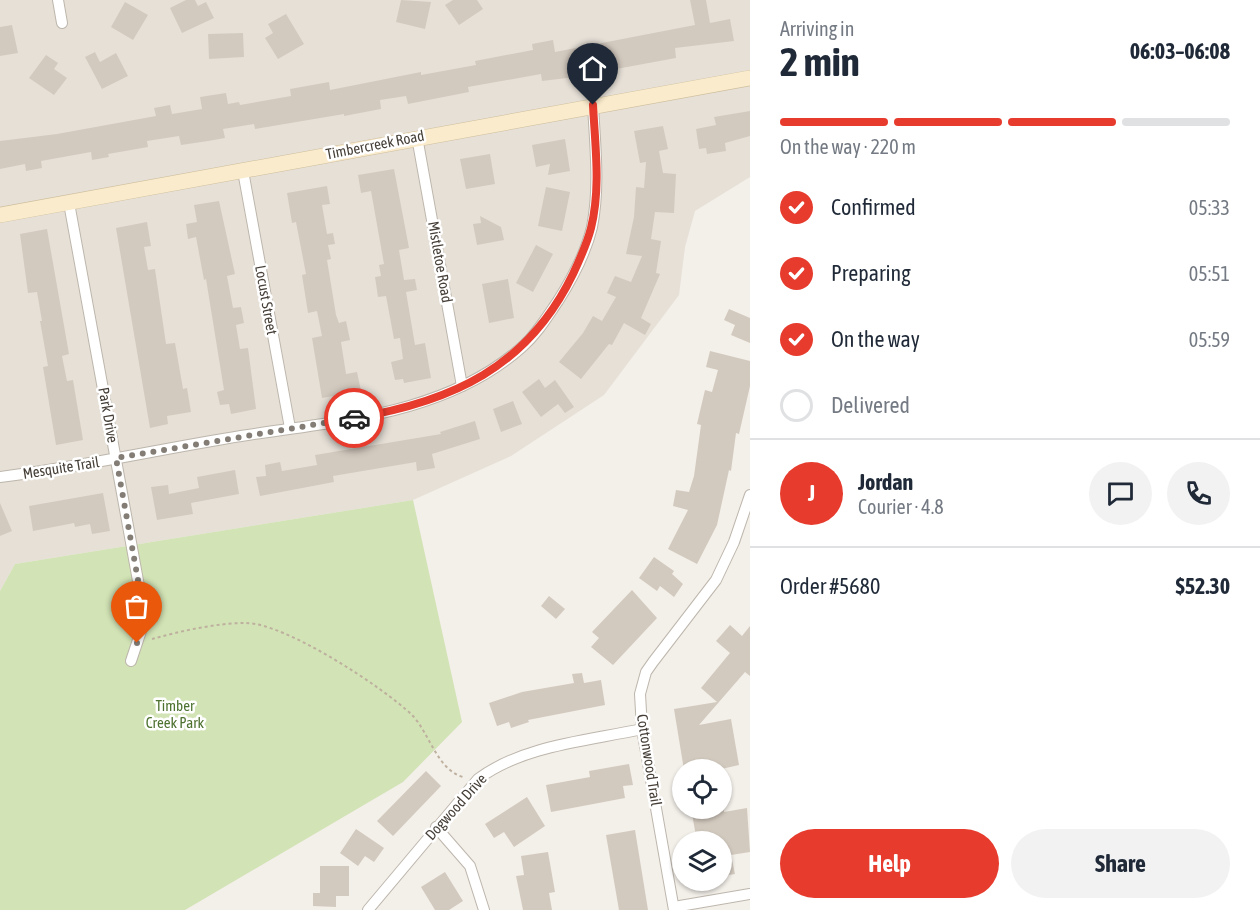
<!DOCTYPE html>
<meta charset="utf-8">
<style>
:root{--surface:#fff;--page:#f2f2f3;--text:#1f2937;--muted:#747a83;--line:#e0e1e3;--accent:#e63b2d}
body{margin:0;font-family:"Asap Condensed",sans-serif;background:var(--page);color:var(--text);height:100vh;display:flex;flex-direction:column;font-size:22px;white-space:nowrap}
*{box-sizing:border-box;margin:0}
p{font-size:20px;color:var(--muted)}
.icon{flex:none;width:33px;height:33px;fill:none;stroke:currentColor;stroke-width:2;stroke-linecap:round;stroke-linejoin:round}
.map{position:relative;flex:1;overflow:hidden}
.sheet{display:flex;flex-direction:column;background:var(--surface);width:510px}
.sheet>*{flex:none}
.controls{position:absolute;left:672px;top:759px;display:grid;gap:12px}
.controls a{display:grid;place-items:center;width:60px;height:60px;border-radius:50%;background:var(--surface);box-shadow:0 2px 4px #0004;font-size:30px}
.pin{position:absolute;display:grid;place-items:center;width:51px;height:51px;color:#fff;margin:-62px -26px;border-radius:50% 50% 50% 0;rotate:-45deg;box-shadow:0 0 6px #0007}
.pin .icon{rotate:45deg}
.courier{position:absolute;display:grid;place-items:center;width:60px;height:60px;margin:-30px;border:4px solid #e63b2d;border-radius:50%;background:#fff;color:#222;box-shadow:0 2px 8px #0007}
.headline em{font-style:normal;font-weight:700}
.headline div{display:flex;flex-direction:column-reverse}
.headline{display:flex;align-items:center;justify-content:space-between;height:102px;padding:0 30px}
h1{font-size:39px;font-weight:700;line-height:45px}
.bar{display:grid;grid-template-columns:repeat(4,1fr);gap:9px 6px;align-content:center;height:72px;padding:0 30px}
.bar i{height:8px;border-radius:4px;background:var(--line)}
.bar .on{background:var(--accent)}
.bar p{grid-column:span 4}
.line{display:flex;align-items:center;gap:15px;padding:0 30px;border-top:2px solid var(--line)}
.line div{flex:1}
.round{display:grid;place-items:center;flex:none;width:63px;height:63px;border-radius:32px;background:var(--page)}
ol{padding:0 30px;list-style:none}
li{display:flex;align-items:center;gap:18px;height:66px}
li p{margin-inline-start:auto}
li .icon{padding:6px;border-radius:50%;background:var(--accent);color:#fff;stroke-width:4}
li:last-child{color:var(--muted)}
li i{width:33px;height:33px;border:3px solid var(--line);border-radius:50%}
.button{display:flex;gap:12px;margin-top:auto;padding:12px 30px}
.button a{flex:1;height:69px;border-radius:36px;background:var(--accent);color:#fff;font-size:24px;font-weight:700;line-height:69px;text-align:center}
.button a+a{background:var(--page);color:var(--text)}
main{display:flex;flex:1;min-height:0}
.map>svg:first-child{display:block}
</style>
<main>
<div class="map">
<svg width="750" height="910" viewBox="0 0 750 910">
<rect width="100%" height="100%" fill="#f3efe9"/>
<!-- residential -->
<polygon fill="#e6e0d7" points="0,0 750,0 750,177 695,211 685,247 679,295 604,395 511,456 413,500 15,564 0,591"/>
<!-- green -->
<polygon fill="#d2e3b5" points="413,500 462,722 403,782 185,910 0,910 0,591 15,564"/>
<!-- building -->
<g fill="#d3cabf">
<polygon points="186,0 195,0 198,6 206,2 214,18 182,33 170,8"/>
<polygon points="401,0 431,2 425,29 396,22"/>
<polygon points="453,0 477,0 483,9 459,25 445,5"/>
<polygon points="690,0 706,0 710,23 730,19 734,41 675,48 676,58 567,78 542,81 541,74 468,87 469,92 408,104 406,96 380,100 381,109 344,116 344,114 255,129 254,124 223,129 225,138 208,141 181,145 179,136 147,141 148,147 108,154 109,157 92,160 91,152 41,161 42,168 26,171 25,164 0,169 0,141 57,134 156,116 154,108 170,105 172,114 202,109 200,97 226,93 228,104 239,102 240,105 291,96 290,89 329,82 330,90 421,72 421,75 476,65 475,61 533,50 532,44 553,40 555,52 695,25"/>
<polygon points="125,2 148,15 133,40 111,27"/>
<polygon points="286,14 304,44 278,59 265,38 273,33 268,24"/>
<polygon points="12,25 18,53 0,56 0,27"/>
<polygon points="243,33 244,57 209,59 208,34"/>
<polygon points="95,52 100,62 116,53 128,76 102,89 85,57"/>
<polygon points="46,55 58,63 54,69 67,78 54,95 29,78"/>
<polygon points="750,111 750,136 725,143 726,151 707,154 706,148 699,149 696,129 716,125 714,117"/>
<polygon points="663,126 668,149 659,151 663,173 676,174 674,213 655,212 651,239 661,241 656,273 660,274 641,318 651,324 645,335 624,323 612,345 609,344 581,379 559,362 583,333 593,316 602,321 616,297 607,293 615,276 631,282 642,256 626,254 634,217 636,187 644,188 646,162 640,163 634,131"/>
<polygon points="565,139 570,171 548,175 550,164 536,167 532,145"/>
<polygon points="490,154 495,184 466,189 460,159"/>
<polygon points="394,169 409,248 399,250 404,280 415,279 417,290 406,292 415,345 425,343 431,378 404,383 403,379 395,380 391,362 403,359 400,338 394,339 386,296 378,297 375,277 381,276 379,265 384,264 371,191 361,193 358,175"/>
<polygon points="327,186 330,204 322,205 327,234 333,233 335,244 328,245 331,259 327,260 336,315 339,323 346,321 350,340 341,342 346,374 357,372 361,391 322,398 312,338 322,336 317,311 308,313 302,275 306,274 296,222 292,223 287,193"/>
<polygon points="546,187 570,192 562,231 538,226"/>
<polygon points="219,201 235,274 227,276 233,308 241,307 244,323 236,325 240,349 248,348 256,409 231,414 229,404 220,405 217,392 224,390 206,279 204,280 196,237 188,239 186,224 197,222 194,205"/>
<polygon points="480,216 501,227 504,240 477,245 473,224 481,223"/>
<polygon points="147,222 151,246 144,247 148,270 155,269 166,344 175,343 183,389 187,388 191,412 167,416 168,424 150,428 116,228"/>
<polygon points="47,229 69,354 62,356 67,381 73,380 83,440 56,445 43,367 48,366 40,321 42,321 37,292 28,293 20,234"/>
<polygon points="536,245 553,254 533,292 516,283"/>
<polygon points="508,279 514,318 489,323 482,284"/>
<polygon points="729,309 750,318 750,343 731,335 735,325 724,320"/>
<polygon points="710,351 750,361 750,386 739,434 736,433 731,471 729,470 717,525 697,564 668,549 688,510 673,506 676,490 689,492 694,476 701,425 697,424 705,390 712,392 718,370 706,367"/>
<polygon points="539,379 545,388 555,380 574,407 565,413 558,404 541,417 522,392"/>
<polygon points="513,401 522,424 501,432 493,409"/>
<polygon points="475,421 480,439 432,454 435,468 417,471 416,462 333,476 334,482 260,496 256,477 266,476 265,465 280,462 282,471 317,465 315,455 441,434 440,432"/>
<polygon points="235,470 239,494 191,503 193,514 157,520 151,487 168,485 169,494 199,488 197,477"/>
<polygon points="103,493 110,531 92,534 90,524 75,527 74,523 33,531 29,506"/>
<polygon points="0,503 12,531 0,536"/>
<polygon points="654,557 674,571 672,574 683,584 674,597 660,586 657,591 639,578"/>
<polygon points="632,590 657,618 613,665 591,647 599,638 592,632"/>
<polygon points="549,596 565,609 556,619 541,606"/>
<polygon points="730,625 742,636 750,626 750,676 745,672 699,725 731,719 739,765 717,770 684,770 674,709 717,702 701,688 730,653 716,641"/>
<polygon points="582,673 584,683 601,680 605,705 528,720 529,722 511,728 509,722 497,726 489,703 522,692 574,683 572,674"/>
<polygon points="629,764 633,785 623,786 625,798 551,812 546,785 590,777 589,771"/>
<polygon points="426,771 441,786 393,836 377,821"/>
<polygon points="527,797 545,826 514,847 504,832 494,838 485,824"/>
<polygon points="691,808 724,808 724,812 747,808 750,852 731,855 735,874 722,876 722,842 697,842"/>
<polygon points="356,829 384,848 374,862 365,856 358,866 340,853"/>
<polygon points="635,830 648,910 619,910 606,835"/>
<polygon points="548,852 555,892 549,893 552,910 523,910 516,876 524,875 521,856"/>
<polygon points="320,866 349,866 349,896 336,896 336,907 313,906 313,893 320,893"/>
<polygon points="445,872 463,901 449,910 435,910 421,887"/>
</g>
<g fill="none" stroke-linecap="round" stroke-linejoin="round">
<defs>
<g id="street">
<polyline points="58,0 62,23"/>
<polyline points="417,137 462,386"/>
<polyline points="243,171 290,428"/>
<polyline points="69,203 145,619 131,661"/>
<path d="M 0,477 C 81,467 160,449 241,436 C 337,421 446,415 522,347 C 537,334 547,317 558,301 C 572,279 586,252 592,227 C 600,187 595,145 593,105"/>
<polyline points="436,827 470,866 484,910"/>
<polyline points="674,907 750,894"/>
<path d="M 368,910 L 478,779 C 524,745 587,741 642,729"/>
<polyline points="674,910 642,729 640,694 646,672 653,662 716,580 734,542 750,495"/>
</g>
<polyline id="secondary" points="0,215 750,78"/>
</defs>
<!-- street casing -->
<use href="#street" stroke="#bdb6ac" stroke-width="12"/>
<!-- secondary casing -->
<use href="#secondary" stroke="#cebe9c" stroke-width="16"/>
<!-- path -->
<path stroke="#beb09f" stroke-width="2" stroke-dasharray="3 3" stroke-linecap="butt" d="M 152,639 C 181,631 216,623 246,623 C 285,623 383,687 412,715 C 429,732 437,770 463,777"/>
<!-- street -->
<use href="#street" stroke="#fff" stroke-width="10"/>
<!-- secondary -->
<use href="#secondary" stroke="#faebcc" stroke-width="15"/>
</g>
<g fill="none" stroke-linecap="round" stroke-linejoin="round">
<!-- done -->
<polyline stroke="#837d76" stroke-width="6" stroke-dasharray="0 10.8" points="137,643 145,619 116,458 354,418"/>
<!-- route -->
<path stroke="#e63b2d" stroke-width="8" d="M 354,418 C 452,402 528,367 573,274 C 580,259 587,244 591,228 C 601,188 595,145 593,105"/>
</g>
<g text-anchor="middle" stroke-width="5" stroke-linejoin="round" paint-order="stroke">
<!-- street labels -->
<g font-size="15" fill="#463f38" stroke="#fff">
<text transform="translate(375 145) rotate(-11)" y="5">Timbercreek Road</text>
<text transform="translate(440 262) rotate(80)" y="5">Mistletoe Road</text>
<text transform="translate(266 300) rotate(80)" y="5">Locust Street</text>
<text transform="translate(108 415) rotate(80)" y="5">Park Drive</text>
<text transform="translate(61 468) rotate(-9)" y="5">Mesquite Trail</text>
<text transform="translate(649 760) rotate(81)" y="5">Cottonwood Trail</text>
<text transform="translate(456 807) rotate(-48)" y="5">Dogwood Drive</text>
</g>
<!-- park labels -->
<g font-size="15" fill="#4e7230" stroke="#fff">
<text x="175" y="711">Timber<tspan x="175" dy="17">Creek Park</tspan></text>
</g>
</g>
</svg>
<div class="controls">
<a><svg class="icon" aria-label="locate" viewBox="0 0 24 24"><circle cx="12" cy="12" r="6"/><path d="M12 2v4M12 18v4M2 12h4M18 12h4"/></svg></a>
<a><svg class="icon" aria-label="layers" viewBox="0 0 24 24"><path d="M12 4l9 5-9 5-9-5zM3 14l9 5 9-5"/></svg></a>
</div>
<div class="pin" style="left:137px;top:643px;background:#ea580c"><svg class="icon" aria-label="bag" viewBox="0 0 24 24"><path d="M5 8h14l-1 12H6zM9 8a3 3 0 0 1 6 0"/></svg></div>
<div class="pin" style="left:593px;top:105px;background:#1f2937"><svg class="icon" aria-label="home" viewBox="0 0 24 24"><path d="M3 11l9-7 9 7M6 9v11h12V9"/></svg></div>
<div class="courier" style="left:354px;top:418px"><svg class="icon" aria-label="car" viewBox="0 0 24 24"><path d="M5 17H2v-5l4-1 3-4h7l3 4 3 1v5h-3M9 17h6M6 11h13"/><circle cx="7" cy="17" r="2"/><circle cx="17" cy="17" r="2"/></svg></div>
</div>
<section class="sheet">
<div class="headline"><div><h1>2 min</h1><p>Arriving in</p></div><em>06:03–06:08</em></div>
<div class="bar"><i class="on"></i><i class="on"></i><i class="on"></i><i></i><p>On the way · 220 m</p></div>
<ol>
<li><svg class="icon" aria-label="check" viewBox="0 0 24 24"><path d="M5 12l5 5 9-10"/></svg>Confirmed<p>05:33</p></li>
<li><svg class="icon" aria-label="check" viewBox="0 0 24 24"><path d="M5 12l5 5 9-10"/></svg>Preparing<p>05:51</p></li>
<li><svg class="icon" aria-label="check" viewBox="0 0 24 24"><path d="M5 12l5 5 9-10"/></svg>On the way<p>05:59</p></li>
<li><i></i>Delivered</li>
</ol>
<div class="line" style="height:108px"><b class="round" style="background:var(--accent);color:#fff">J</b><div><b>Jordan</b><p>Courier · 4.8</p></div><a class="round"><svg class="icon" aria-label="chat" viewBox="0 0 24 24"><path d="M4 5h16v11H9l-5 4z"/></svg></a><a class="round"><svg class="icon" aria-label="phone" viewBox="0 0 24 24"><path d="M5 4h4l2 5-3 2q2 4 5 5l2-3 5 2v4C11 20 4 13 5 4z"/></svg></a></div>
<div class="line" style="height:78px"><div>Order #5680</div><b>$52.30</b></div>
<div class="button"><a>Help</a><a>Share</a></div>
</section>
</main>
